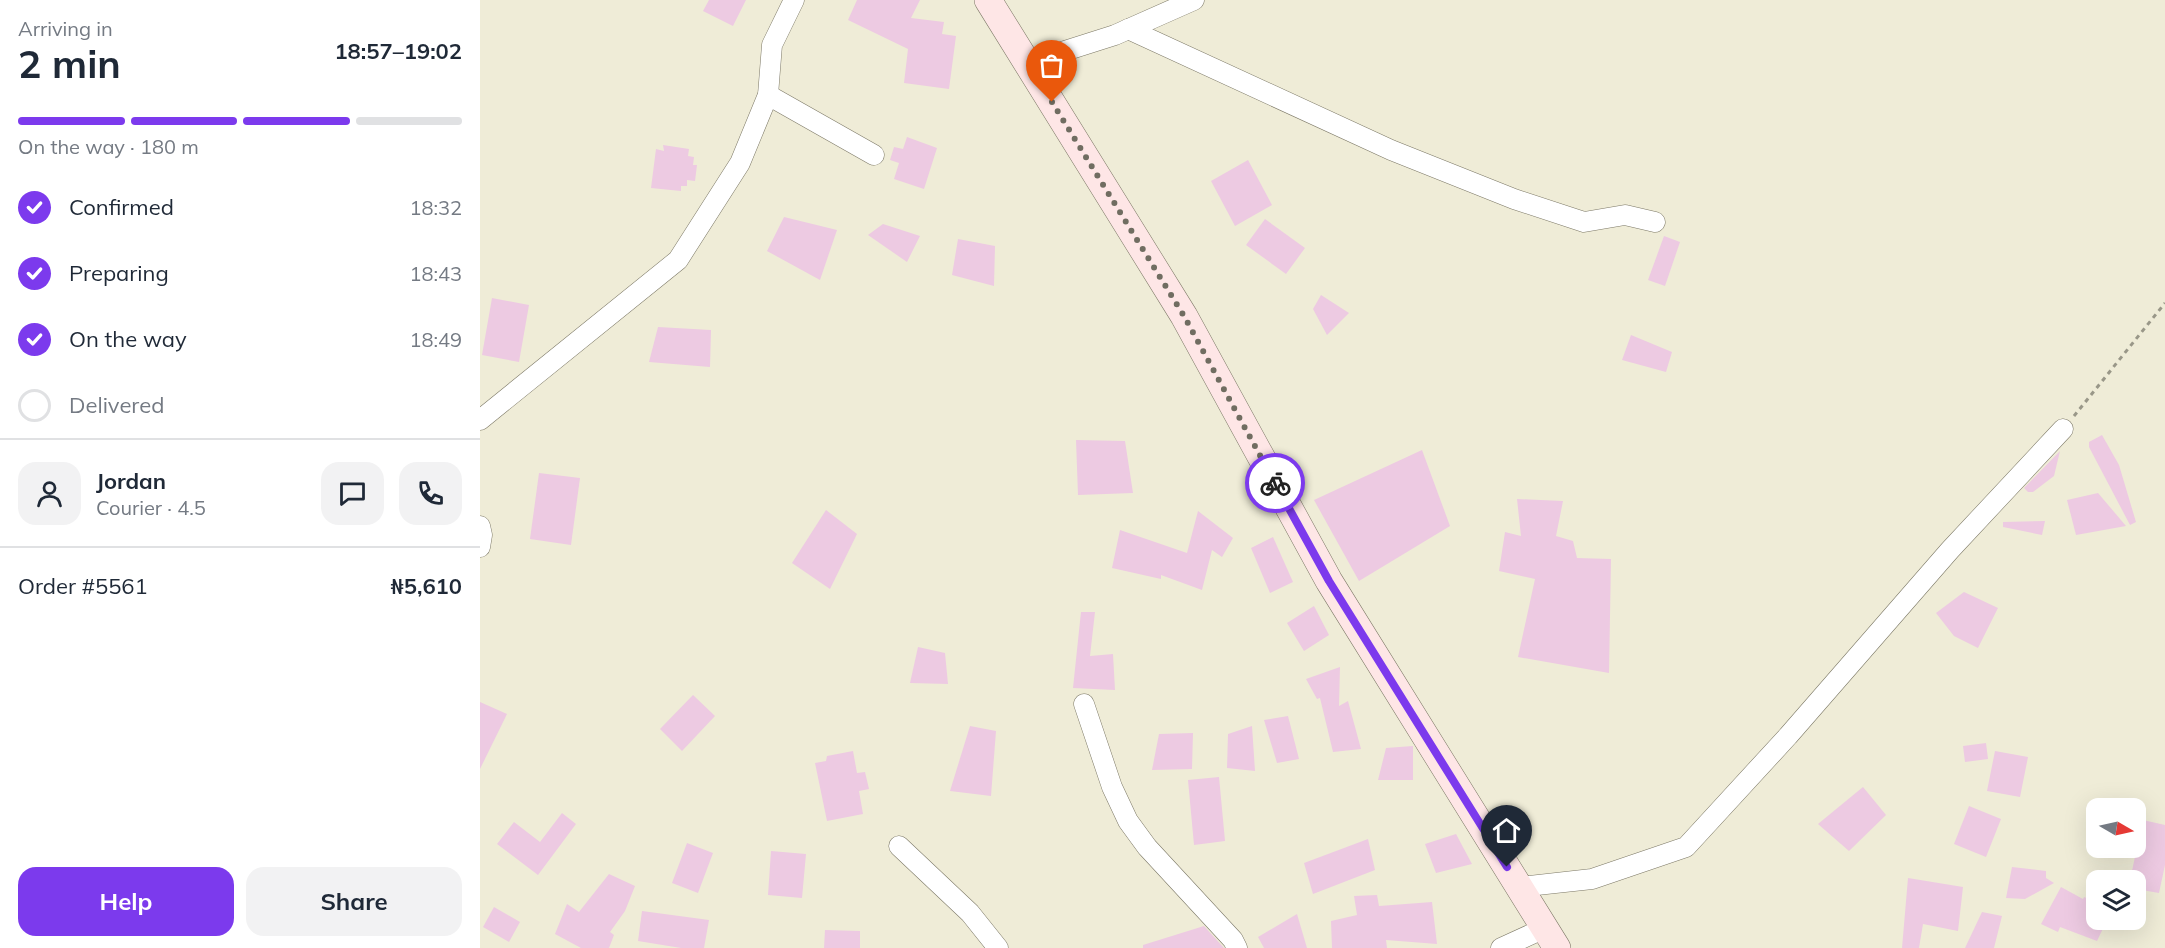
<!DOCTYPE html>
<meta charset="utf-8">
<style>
:root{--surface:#fff;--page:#f2f2f3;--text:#1f2937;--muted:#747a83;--line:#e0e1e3;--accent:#7c3aed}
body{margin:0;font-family:Mulish,sans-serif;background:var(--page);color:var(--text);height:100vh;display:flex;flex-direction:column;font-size:22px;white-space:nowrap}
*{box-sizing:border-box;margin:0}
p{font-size:20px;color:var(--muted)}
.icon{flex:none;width:33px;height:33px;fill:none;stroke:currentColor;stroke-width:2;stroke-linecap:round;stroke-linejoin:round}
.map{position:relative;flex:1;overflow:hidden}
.sheet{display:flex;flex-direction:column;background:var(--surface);width:480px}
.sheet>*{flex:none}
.needle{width:39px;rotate:99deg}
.fabs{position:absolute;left:1606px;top:798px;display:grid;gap:12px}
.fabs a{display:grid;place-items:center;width:60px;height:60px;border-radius:12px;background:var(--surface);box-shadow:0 6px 24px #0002;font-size:30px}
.pin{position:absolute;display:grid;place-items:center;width:51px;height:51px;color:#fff;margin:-62px -26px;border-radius:50% 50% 50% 0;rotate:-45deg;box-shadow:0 0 6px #0007}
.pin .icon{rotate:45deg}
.courier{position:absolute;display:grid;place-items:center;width:60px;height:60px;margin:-30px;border:4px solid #7c3aed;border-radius:50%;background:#fff;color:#222;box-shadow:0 2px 8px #0007}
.summary em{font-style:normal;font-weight:700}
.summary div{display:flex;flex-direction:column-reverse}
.summary{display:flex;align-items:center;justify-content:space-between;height:102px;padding:0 18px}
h1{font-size:39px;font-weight:700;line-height:45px}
.bar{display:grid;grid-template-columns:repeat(4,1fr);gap:9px 6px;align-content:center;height:72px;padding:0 18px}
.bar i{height:8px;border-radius:4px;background:var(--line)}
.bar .current{background:var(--accent)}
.bar p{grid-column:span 4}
.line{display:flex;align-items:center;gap:15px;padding:0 18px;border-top:2px solid var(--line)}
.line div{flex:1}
.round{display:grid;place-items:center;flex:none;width:63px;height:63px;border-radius:18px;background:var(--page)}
ol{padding:0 18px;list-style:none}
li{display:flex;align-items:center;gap:18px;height:66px}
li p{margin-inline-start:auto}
li .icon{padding:6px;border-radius:50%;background:var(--accent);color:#fff;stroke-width:4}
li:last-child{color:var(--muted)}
li i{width:33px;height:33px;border:3px solid var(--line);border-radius:50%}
.cta{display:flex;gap:12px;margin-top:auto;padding:12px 18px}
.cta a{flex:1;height:69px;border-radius:18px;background:var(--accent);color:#fff;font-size:24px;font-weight:700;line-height:69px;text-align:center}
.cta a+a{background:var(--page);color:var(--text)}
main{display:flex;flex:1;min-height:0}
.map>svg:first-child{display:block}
</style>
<main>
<section class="sheet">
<div class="summary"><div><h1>2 min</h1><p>Arriving in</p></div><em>18:57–19:02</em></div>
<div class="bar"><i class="current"></i><i class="current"></i><i class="current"></i><i></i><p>On the way · 180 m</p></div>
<ol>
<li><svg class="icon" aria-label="check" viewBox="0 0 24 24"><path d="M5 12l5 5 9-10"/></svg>Confirmed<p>18:32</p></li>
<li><svg class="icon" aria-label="check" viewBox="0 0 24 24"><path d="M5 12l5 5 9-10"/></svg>Preparing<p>18:43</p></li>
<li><svg class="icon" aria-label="check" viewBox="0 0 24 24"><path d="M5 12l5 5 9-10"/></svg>On the way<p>18:49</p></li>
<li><i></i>Delivered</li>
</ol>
<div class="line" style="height:108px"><a class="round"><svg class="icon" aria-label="person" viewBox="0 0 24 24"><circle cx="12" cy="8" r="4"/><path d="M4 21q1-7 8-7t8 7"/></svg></a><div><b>Jordan</b><p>Courier · 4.5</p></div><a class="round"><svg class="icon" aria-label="chat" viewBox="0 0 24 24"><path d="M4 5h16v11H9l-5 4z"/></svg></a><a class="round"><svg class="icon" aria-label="phone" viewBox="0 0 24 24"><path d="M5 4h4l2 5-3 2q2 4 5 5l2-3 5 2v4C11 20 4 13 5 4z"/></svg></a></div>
<div class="line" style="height:78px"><div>Order #5561</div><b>₦5,610</b></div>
<div class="cta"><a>Help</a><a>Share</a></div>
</section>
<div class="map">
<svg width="1685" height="948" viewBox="0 0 1685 948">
<rect width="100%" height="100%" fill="#efecd7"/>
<!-- building -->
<g fill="#edcae2">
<polygon points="229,0 266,0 253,26 223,11"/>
<polygon points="377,0 440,0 431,18 464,22 462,34 476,36 469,89 424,83 428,49 368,20"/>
<polygon points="427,137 457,148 444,189 414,179 419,163 410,160 414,147 423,149"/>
<polygon points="183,145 209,149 208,156 214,157 213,165 217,165 215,181 207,180 207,186 201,186 201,191 171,188 176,149 184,151"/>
<polygon points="768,160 792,205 755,226 731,181"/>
<polygon points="304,217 357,230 340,280 287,251"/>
<polygon points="785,219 825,248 806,274 766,245"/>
<polygon points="403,224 440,236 427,262 388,235"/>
<polygon points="1184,236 1200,242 1185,286 1168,280"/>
<polygon points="478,239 515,246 514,286 472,275"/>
<polygon points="841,295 869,313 847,335 833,309"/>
<polygon points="12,298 49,305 39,362 2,355"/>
<polygon points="178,327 231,330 230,367 169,362"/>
<polygon points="1151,335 1192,352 1186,372 1142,360"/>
<polygon points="1622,435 1639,465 1656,522 1650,525 1609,447 1609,442"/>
<polygon points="596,440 645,441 653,493 598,495"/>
<polygon points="942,450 970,526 879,581 834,500"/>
<polygon points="1580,451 1574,476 1553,492 1548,492 1544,488"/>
<polygon points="59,473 100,478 91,545 50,539"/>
<polygon points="1618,493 1646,526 1596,535 1587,500"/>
<polygon points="1037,499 1083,501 1076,536 1093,541 1097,558 1131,559 1129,673 1038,657 1055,579 1019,571 1025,532 1041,536"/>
<polygon points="346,510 377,534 350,589 312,563"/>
<polygon points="718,511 753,538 742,557 732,550 722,590 681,575 681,579 632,568 640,530 707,553"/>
<polygon points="1565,521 1562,535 1523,527 1523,522"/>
<polygon points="793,537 813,582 790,593 771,548"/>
<polygon points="1484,592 1518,608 1498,648 1474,636 1456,613"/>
<polygon points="834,606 849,635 824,651 807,623"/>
<polygon points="601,612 615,612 610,656 633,654 635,690 593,688"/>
<polygon points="438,647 465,653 468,684 430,683"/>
<polygon points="860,667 859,706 868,701 881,749 853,752 840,698 837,699 826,679"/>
<polygon points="213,695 235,716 202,751 180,729"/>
<polygon points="0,702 27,714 0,769"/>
<polygon points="808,716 819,759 797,763 784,720"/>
<polygon points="490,726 516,731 511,796 470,791"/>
<polygon points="772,726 775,771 747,768 748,734"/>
<polygon points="713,733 712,769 672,770 679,734"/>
<polygon points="1506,743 1508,759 1485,762 1483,746"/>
<polygon points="933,746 933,780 898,780 906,748"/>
<polygon points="373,751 377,773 385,772 389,789 379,791 383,814 347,821 335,763 346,761 347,756"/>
<polygon points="1515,751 1548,757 1540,797 1507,791"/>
<polygon points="739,777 745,841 714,845 708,780"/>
<polygon points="1383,787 1406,815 1369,851 1338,824"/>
<polygon points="1489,806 1521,819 1506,857 1474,844"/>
<polygon points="82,813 96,824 58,875 17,844 34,822 60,842"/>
<polygon points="1663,820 1685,825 1685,865 1679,893 1656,889 1656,880 1650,880"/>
<polygon points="976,834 992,864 956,873 945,844"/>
<polygon points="888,839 895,870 833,894 824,863"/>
<polygon points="207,843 233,853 218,893 192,883"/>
<polygon points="291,851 326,854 322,898 288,895"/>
<polygon points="1532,867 1566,871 1566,878 1574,883 1545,899 1526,898"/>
<polygon points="129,874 155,886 145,911 130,932 134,935 129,948 101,948 75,934 87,904 99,912"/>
<polygon points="1428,878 1483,887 1478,931 1443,924 1439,948 1422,948"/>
<polygon points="1581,887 1603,899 1604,897 1617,902 1617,920 1627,920 1617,941 1580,927 1578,932 1561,924"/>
<polygon points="897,895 899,906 952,902 957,944 906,940 907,948 852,948 851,921 877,915 874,896"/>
<polygon points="14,907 40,922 29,942 3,927"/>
<polygon points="162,911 229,920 224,948 201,948 158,941"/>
<polygon points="1502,912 1522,916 1514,948 1485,948"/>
<polygon points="817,914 827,948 784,948 778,937"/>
<polygon points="724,926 744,948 663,948 663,945"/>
<polygon points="345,930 380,931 380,948 344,948"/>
</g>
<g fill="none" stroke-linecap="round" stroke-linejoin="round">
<defs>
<g id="street">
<polyline points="648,29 911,150 1034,199 1104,222 1145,215 1175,222"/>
<polyline points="547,63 635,35 714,0"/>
<polyline points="288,95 394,155"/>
<polyline points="0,420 198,260 260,163 288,95 292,45 314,0"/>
<polyline points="0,526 2,535 0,547"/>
<polyline points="604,704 632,787 648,821 667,847 753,940 757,948"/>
<polyline points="419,846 490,913 518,948"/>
<polyline points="1039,887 1112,879 1206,847 1308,736 1470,550 1583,429"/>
<polyline points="1021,948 1065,928"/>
</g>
<polyline id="secondary" points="508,0 704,316 849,581 1077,948"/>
</defs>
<!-- street casing -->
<use href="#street" stroke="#7c7866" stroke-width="21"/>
<!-- secondary casing -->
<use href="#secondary" stroke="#7c7866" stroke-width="28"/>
<!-- path -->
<polyline stroke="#999788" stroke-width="3" stroke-dasharray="4.5 4.5" stroke-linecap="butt" points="1594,416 1685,303"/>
<!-- street -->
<use href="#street" stroke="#fff" stroke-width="20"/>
<!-- secondary -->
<use href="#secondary" stroke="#fee6e6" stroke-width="27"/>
</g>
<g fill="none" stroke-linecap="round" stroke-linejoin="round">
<!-- done -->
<polyline stroke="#706d61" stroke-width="6" stroke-dasharray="0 10.8" points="572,102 704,316 795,483"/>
<!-- route -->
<polyline stroke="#7c3aed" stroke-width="8" points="795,483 849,581 1027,867"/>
</g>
</svg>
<div class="fabs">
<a><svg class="needle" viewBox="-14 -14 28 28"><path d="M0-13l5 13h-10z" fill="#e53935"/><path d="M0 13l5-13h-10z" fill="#747a83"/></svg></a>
<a><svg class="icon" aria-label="layers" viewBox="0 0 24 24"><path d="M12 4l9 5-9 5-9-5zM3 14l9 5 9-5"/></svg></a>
</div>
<div class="pin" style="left:572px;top:102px;background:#ea580c"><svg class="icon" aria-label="bag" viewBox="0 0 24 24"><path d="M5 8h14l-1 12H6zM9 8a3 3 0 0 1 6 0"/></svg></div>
<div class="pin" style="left:1027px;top:867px;background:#1f2937"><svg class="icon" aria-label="home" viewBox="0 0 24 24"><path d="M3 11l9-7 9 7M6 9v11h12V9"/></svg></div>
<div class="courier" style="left:795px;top:483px"><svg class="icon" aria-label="bike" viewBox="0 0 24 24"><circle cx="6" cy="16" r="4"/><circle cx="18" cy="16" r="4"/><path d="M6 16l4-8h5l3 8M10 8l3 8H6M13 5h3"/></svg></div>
</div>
</main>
